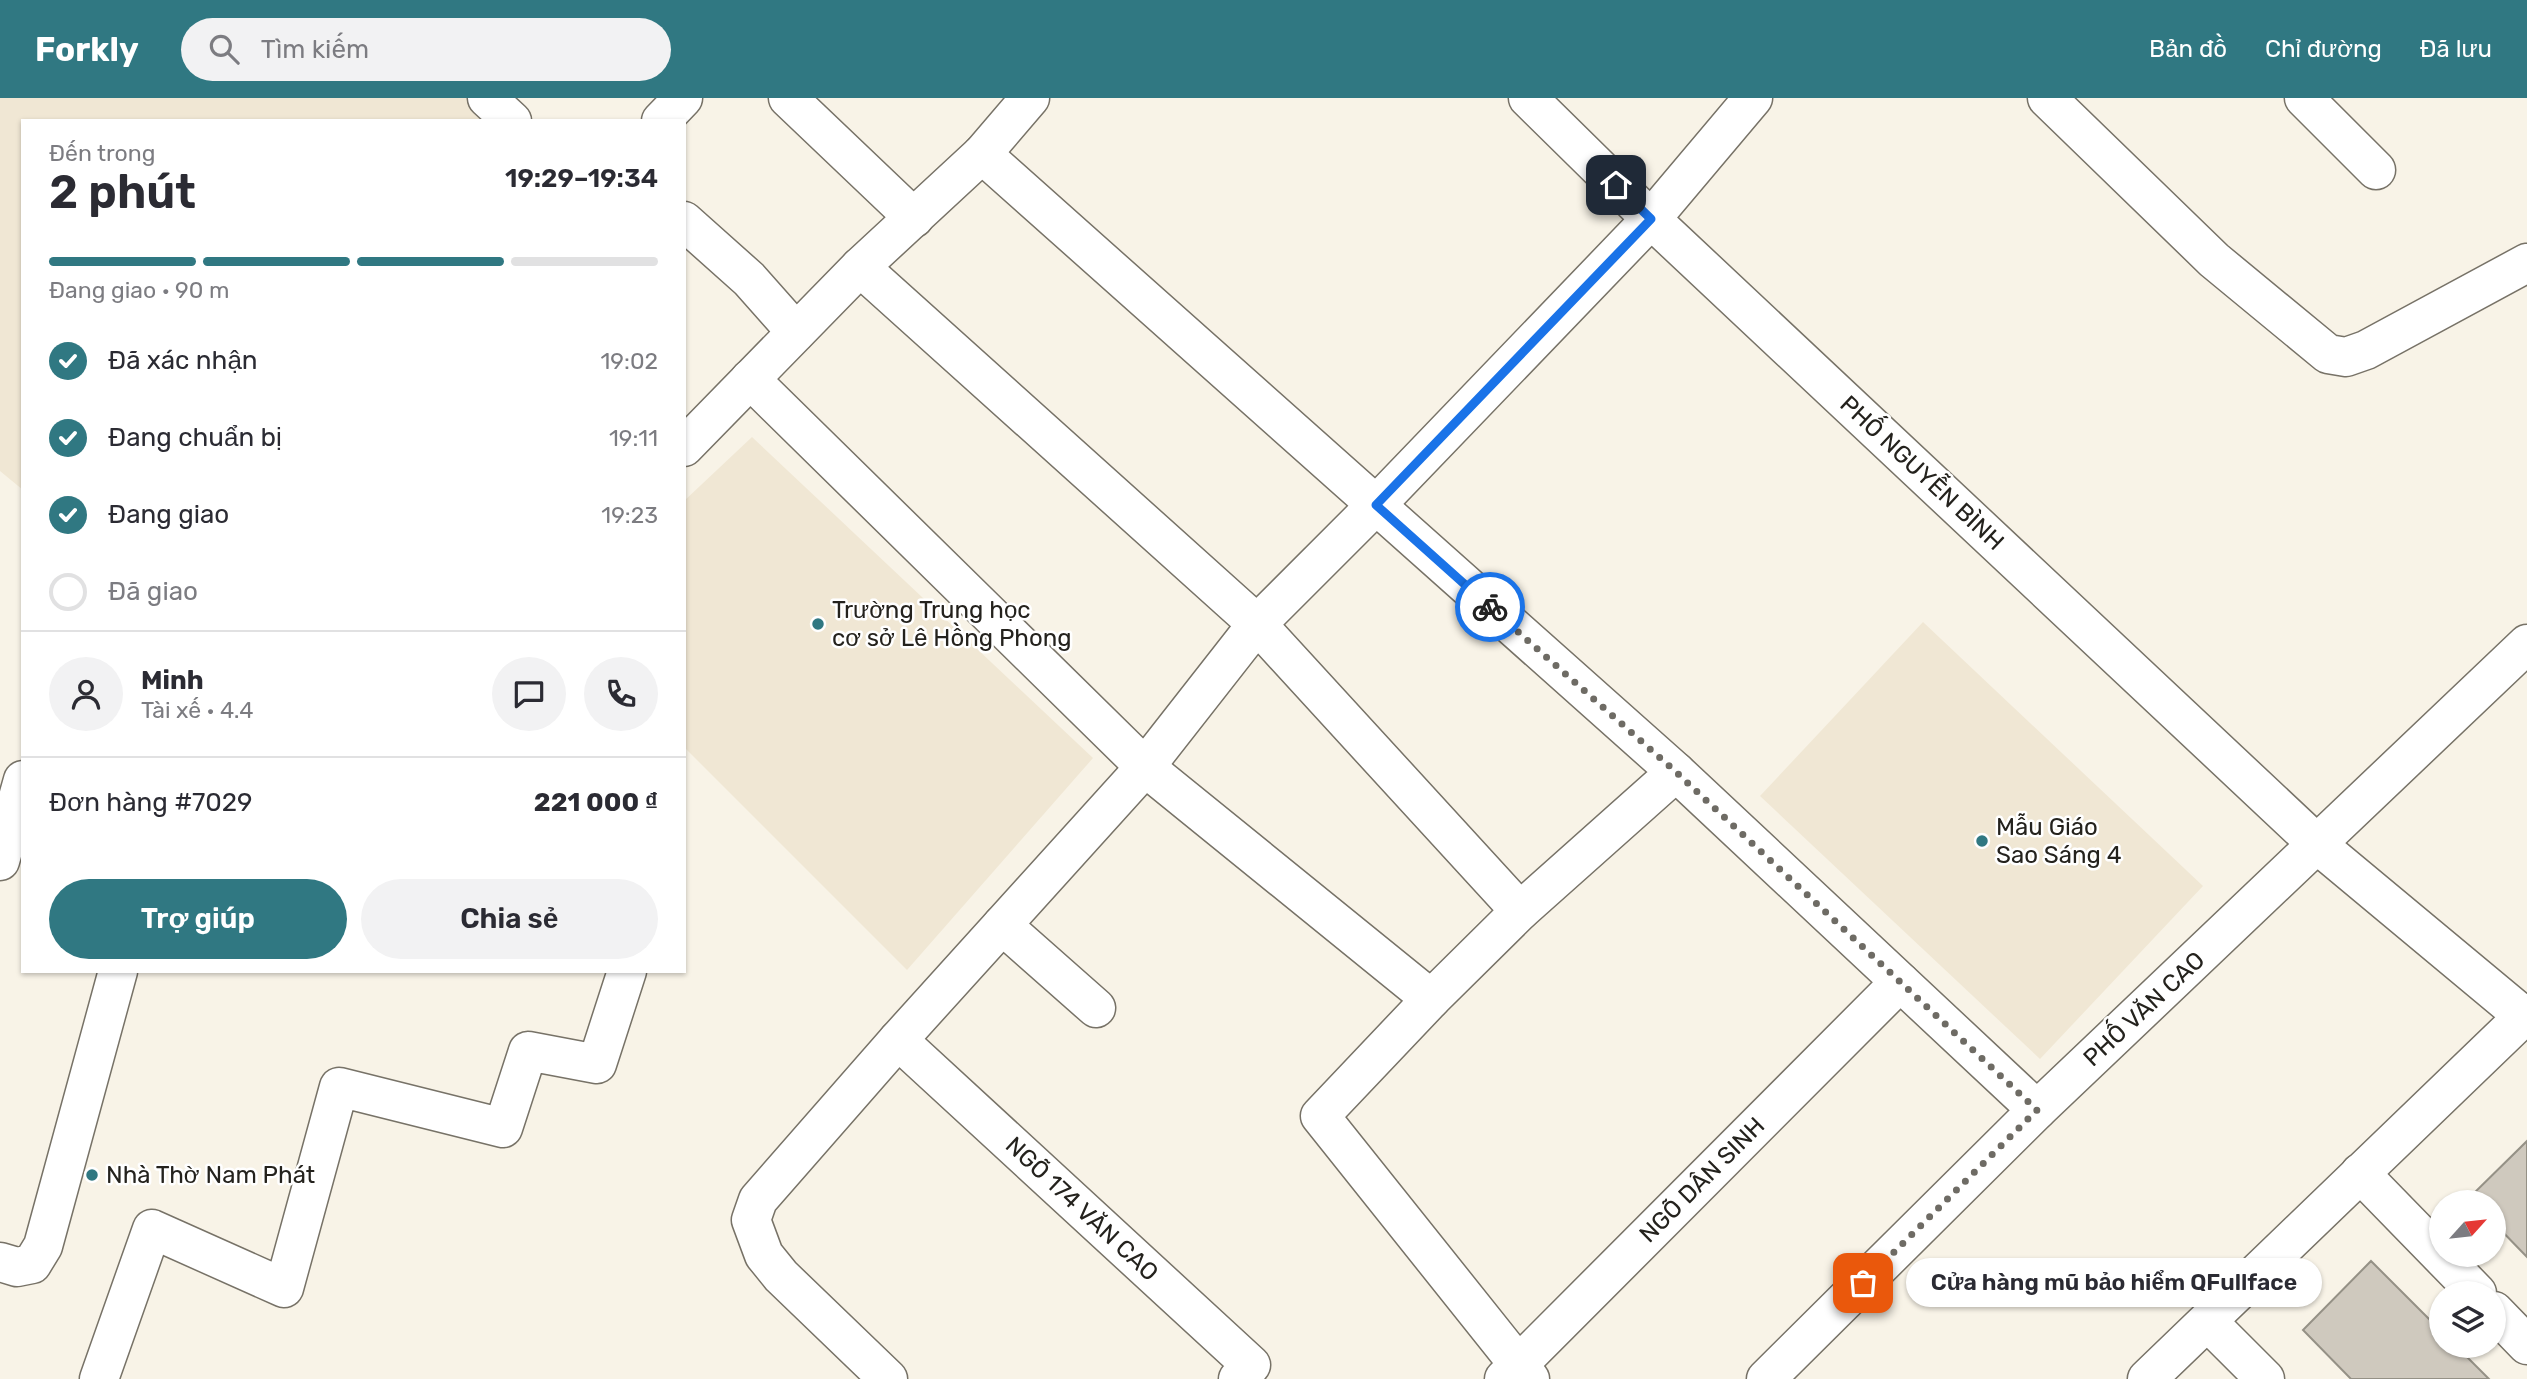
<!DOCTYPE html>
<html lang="vi">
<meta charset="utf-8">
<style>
:root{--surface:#fff;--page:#f2f2f3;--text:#2b2b33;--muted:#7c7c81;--line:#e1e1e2;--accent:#307882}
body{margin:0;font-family:Rubik,sans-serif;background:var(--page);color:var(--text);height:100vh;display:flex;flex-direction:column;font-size:26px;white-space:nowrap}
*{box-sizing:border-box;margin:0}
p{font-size:23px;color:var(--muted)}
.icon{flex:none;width:38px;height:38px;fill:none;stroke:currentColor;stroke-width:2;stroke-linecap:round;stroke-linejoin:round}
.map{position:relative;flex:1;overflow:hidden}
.sheet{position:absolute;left:21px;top:21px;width:665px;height:854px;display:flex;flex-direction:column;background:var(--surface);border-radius:0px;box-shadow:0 2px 5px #0004}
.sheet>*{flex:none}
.needle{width:46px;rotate:63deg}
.tools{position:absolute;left:2429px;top:1092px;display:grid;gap:14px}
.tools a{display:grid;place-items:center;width:77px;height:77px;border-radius:50%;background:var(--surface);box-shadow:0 2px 5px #0004;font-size:35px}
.pin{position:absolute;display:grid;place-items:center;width:60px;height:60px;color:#fff;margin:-30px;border-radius:14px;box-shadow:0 4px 10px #0006}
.courier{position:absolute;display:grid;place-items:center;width:70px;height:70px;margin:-35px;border:5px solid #1a73e8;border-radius:50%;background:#fff;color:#222;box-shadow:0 2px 9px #0007}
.bubble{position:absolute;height:49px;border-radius:24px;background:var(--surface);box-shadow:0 2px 5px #0004;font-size:23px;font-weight:600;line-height:49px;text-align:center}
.headline em{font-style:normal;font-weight:600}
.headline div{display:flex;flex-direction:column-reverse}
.headline{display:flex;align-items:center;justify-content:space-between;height:119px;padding:0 28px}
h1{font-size:46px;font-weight:600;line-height:52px}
.bar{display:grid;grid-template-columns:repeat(4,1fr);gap:10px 7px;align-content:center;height:84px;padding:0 28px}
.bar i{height:9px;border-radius:5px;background:var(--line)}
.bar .current{background:var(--accent)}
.bar p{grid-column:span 4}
.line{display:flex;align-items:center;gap:18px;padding:0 28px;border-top:2px solid var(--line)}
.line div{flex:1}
.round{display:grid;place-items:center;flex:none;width:74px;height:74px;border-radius:37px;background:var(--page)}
ol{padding:0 28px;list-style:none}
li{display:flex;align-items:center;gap:21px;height:77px}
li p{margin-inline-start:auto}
li .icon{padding:7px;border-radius:50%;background:var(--accent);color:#fff;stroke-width:4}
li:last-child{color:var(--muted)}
li i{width:38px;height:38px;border:4px solid var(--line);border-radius:50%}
.action{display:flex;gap:14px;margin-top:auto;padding:14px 28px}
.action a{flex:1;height:80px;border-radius:42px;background:var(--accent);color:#fff;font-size:28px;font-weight:600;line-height:80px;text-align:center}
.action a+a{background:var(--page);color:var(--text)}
header{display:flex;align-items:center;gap:42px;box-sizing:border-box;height:98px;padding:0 35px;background:var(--accent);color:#fff}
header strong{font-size:33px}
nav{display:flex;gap:38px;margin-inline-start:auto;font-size:24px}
.search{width:490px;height:63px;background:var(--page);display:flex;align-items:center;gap:18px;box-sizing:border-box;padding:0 24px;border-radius:38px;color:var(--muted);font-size:26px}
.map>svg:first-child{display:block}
</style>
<header>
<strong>Forkly</strong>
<div class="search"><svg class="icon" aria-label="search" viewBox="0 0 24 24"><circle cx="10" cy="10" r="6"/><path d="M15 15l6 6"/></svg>Tìm kiếm</div>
<nav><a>Bản đồ</a><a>Chỉ đường</a><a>Đã lưu</a></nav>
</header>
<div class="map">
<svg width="2527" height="1281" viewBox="0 0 2527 1281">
<rect width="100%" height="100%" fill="#f8f3e7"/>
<!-- built -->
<g fill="#f0e7d4">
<polygon points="0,0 480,0 503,23 23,23 23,392 0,373"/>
<polygon points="752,339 1093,660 907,872 684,649 684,403"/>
<polygon points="1923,524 2203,788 2040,961 1760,698"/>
</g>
<!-- building -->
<g fill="#cfc9be" stroke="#959186" stroke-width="2">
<polygon points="2527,1043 2527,1159 2494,1125 2494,1104 2473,1104 2469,1100"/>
<polygon points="2371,1163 2441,1233 2441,1248 2456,1248 2489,1281 2351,1281 2303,1232"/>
</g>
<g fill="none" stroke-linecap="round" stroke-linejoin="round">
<defs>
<g id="minor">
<polyline points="487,0 512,23"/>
<polyline points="788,0 914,120"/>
<polyline points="1528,0 1651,121 2318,747 2527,921"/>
<polyline points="2047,0 2214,162 2328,256 2346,259 2366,252 2527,165"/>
<polyline points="2304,0 2376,72"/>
<polyline points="661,23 683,0"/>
<polyline points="982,56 1676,674 1520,813 1431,901 1320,1018 1530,1281"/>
<polyline points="684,123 749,181 796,234"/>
<polyline points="860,169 1257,526 1520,813"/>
<polyline points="750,281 1145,669 1431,901"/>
<polyline points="684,349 860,169 982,56 1030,0"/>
<polyline points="1676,674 2037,1012"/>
<polyline points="0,763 23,682"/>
<polyline points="1002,827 1096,910"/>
<polyline points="898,942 1251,1267 1238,1281"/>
<polyline points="2360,1075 2477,1195"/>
<polyline points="0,1164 17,1169 32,1166 43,1148 118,873"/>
<polyline points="2494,1213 2527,1247"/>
<polyline points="2208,1224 2265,1281"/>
<polyline points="99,1281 152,1131 284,1190 339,989 503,1030 528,953 597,966 627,873"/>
<polyline points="888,1281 781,1178 764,1157 751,1122 758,1102 898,942 1145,669 1257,526 1376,407 1651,121 1753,0"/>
<polyline points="1504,1281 1900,884"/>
<polyline points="1766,1281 2037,1012 2527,546"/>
<polyline points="2147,1281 2527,915"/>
</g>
</defs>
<!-- minor casing -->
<use href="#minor" stroke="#777267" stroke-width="41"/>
<!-- minor -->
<use href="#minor" stroke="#fff" stroke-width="38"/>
</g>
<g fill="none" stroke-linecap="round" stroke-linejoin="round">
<!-- done -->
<polyline stroke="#6e6b64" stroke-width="7" stroke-dasharray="0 12.6" points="1490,509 1676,674 2037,1012 1863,1185"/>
<!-- route -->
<polyline stroke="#1a73e8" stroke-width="9" points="1490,509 1376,407 1651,121 1616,87"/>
</g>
<!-- markers -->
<g fill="#307882" stroke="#fff" stroke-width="2.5">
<circle cx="818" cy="526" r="7"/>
<circle cx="1982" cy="743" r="7"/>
<circle cx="92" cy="1077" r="7"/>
</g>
<g text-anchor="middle" stroke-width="5" stroke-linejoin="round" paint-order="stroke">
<!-- street labels -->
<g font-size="24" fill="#24221d" stroke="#fff">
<text transform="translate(1922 375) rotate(43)" y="8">PHỐ NGUYỄN BÌNH</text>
<text transform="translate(2144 911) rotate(-43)" y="8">PHỐ VĂN CAO</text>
<text transform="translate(1702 1082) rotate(-45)" y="8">NGÕ DÂN SINH</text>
<text transform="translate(1082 1111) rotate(43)" y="8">NGÕ 174 VĂN CAO</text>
</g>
<!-- poi labels -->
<g font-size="24" fill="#24221d" stroke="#fff" text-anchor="start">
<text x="832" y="520">Trường Trung học<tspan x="832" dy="28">cơ sở Lê Hồng Phong</tspan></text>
<text x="1996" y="737">Mẫu Giáo<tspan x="1996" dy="28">Sao Sáng 4</tspan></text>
<text x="106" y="1085">Nhà Thờ Nam Phát</text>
</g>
</g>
</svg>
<div class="tools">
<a><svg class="needle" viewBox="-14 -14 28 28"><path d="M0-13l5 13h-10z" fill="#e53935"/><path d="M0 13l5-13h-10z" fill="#7c7c81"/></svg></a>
<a><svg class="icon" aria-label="layers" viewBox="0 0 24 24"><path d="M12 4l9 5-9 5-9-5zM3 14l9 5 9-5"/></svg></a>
</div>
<div class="pin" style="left:1863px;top:1185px;background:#ea580c"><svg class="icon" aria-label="bag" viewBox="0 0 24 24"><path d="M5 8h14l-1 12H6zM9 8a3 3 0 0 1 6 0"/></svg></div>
<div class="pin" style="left:1616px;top:87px;background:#1f2937"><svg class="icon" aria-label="home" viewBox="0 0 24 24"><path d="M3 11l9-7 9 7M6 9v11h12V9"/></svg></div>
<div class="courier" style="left:1490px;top:509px"><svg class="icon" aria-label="bike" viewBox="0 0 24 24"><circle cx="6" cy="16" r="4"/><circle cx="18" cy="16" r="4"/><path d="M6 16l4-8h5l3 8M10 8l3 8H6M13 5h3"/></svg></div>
<div class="bubble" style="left:1906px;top:1160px;width:416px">Cửa hàng mũ bảo hiểm QFullface</div>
<section class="sheet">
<div class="headline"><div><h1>2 phút</h1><p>Đến trong</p></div><em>19:29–19:34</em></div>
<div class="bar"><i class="current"></i><i class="current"></i><i class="current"></i><i></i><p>Đang giao · 90 m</p></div>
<ol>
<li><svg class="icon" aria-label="check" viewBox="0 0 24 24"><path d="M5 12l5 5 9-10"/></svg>Đã xác nhận<p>19:02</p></li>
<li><svg class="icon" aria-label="check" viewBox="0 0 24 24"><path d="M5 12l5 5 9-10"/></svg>Đang chuẩn bị<p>19:11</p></li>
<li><svg class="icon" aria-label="check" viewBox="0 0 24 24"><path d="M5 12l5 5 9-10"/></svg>Đang giao<p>19:23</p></li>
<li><i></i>Đã giao</li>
</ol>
<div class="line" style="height:126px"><a class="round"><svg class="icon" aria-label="person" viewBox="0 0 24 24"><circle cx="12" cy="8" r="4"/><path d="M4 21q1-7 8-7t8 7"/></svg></a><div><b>Minh</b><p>Tài xế · 4.4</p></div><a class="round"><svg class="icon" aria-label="chat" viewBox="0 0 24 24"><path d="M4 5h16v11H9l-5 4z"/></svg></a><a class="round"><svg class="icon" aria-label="phone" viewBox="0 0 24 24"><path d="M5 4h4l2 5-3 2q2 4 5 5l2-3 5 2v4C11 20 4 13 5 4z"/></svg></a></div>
<div class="line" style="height:91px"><div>Đơn hàng #7029</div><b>221 000 ₫</b></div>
<div class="action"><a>Trợ giúp</a><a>Chia sẻ</a></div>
</section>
</div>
